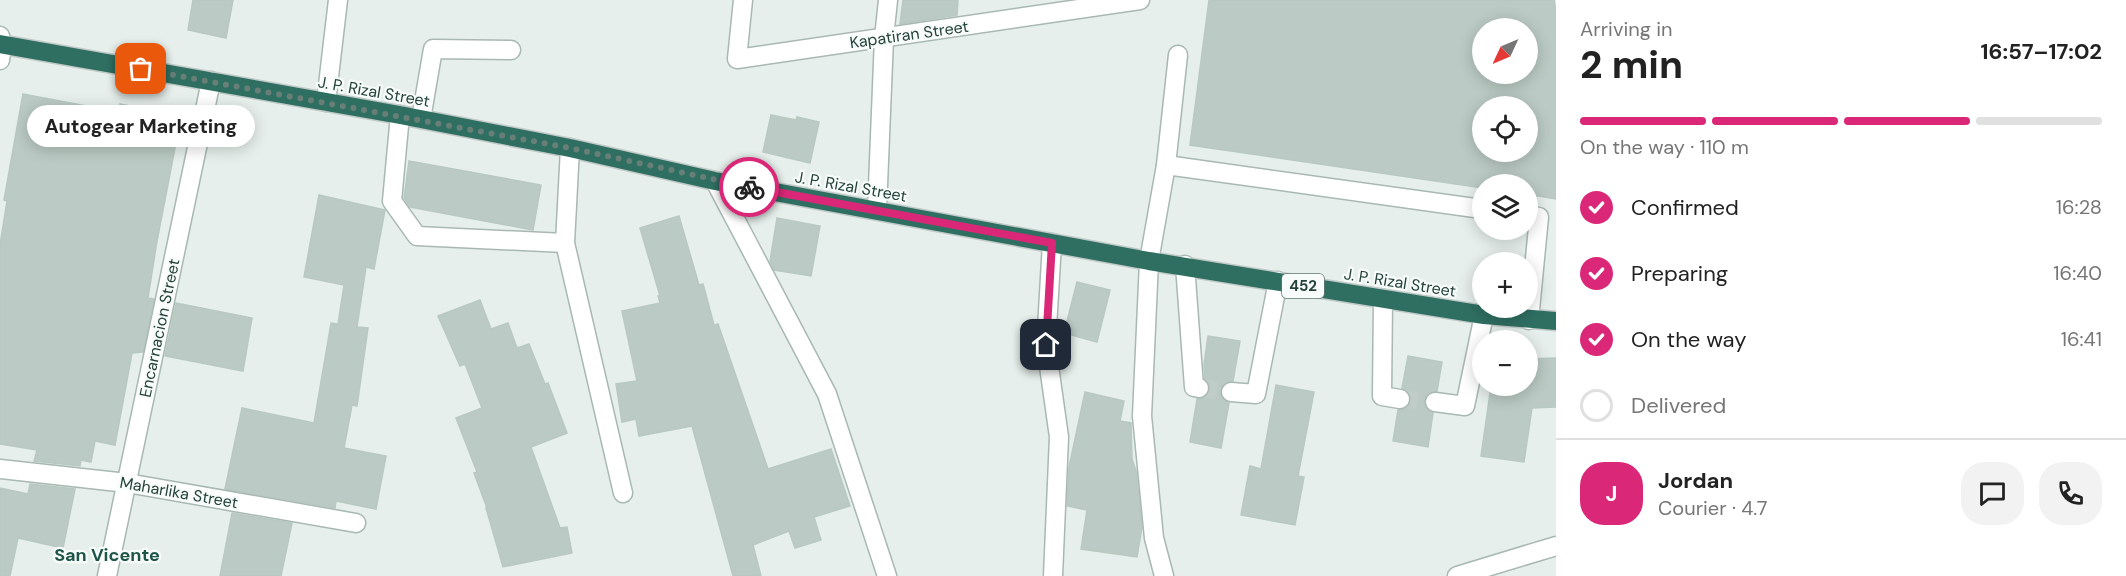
<!DOCTYPE html>
<meta charset="utf-8">
<style>
:root{--surface:#fff;--page:#f2f2f2;--text:#222;--muted:#767676;--line:#e0e0e0;--accent:#db2777}
body{margin:0;font-family:"DM Sans",sans-serif;background:var(--page);color:var(--text);height:100vh;display:flex;flex-direction:column;font-size:22px;white-space:nowrap}
*{box-sizing:border-box;margin:0}
p{font-size:20px;color:var(--muted)}
.icon{flex:none;width:33px;height:33px;fill:none;stroke:currentColor;stroke-width:2;stroke-linecap:round;stroke-linejoin:round}
.map{position:relative;flex:1;overflow:hidden}
.panel{display:flex;flex-direction:column;background:var(--surface);width:570px}
.panel>*{flex:none}
.needle{width:39px;rotate:226deg}
.fabs{position:absolute;left:1472px;top:18px;display:grid;gap:12px}
.fabs a{display:grid;place-items:center;width:66px;height:66px;border-radius:50%;background:var(--surface);box-shadow:0 3px 15px #0003;font-size:30px}
.pin{position:absolute;display:grid;place-items:center;width:51px;height:51px;color:#fff;margin:-26px;border-radius:12px;box-shadow:0 3px 9px #0006}
.courier{position:absolute;display:grid;place-items:center;width:60px;height:60px;margin:-30px;border:4px solid #db2777;border-radius:50%;background:#fff;color:#222;box-shadow:0 2px 8px #0007}
.bubble{position:absolute;height:42px;border-radius:21px;background:var(--surface);box-shadow:0 3px 15px #0003;font-size:20px;font-weight:700;line-height:42px;text-align:center}
.headline em{font-style:normal;font-weight:700}
.headline div{display:flex;flex-direction:column-reverse}
.headline{display:flex;align-items:center;justify-content:space-between;height:102px;padding:0 24px}
h1{font-size:39px;font-weight:700;line-height:45px}
.bar{display:grid;grid-template-columns:repeat(4,1fr);gap:9px 6px;align-content:center;height:72px;padding:0 24px}
.bar i{height:8px;border-radius:4px;background:var(--line)}
.bar .active{background:var(--accent)}
.bar p{grid-column:span 4}
.line{display:flex;align-items:center;gap:15px;padding:0 24px;border-top:2px solid var(--line)}
.line div{flex:1}
.round{display:grid;place-items:center;flex:none;width:63px;height:63px;border-radius:24px;background:var(--page)}
ol{padding:0 24px;list-style:none}
li{display:flex;align-items:center;gap:18px;height:66px}
li p{margin-inline-start:auto}
li .icon{padding:6px;border-radius:50%;background:var(--accent);color:#fff;stroke-width:4}
li:last-child{color:var(--muted)}
li i{width:33px;height:33px;border:3px solid var(--line);border-radius:50%}
main{display:flex;flex:1;min-height:0}
.map>svg:first-child{display:block}
</style>
<main>
<div class="map">
<svg width="1556" height="576" viewBox="0 0 1556 576">
<rect width="100%" height="100%" fill="#e6efeb"/>
<!-- building -->
<g fill="#bbcac4" stroke="#b8c9c2" stroke-width="1.5" fill-rule="evenodd">
<polygon points="193,0 233,0 226,38 188,30"/>
<polygon points="903,0 958,0 957,15 900,24"/>
<path d="M 1209,0 L 1554,0 L 1556,10 L 1556,199 L 1527,194 L 1527,184 L 1482,184 L 1482,188 L 1190,145 ZM 1482,28 L 1527,28 L 1527,74 L 1482,74 ZM 1482,106 L 1527,106 L 1527,152 L 1482,152 Z"/>
<polygon points="23,94 118,112 120,104 181,117 157,241 148,298 154,299 143,352 132,353 115,445 95,441 91,462 81,460 80,466 34,461 37,450 0,444 0,245 7,201 4,200"/>
<polygon points="771,115 796,120 797,117 819,122 810,163 763,152"/>
<polygon points="409,161 541,185 533,230 410,207 404,198"/>
<polygon points="319,195 385,210 374,269 366,267 357,327 368,328 357,406 352,405 344,448 386,456 376,509 336,501 335,508 225,489 242,408 314,423 331,323 338,324 344,285 304,277"/>
<polygon points="679,216 699,285 703,284 714,325 718,324 768,469 831,449 850,506 814,517 821,540 795,548 789,531 753,545 761,576 733,576 692,426 639,436 636,419 622,422 616,384 637,381 622,311 660,303 658,296 660,296 640,228"/>
<polygon points="777,218 820,226 811,276 774,270 770,261"/>
<polygon points="1077,282 1110,290 1097,342 1064,333"/>
<polygon points="480,300 491,329 508,323 517,348 529,344 545,384 548,383 567,433 531,447 560,528 567,527 572,553 503,567 486,508 487,508 474,473 477,472 456,418 482,408 465,364 460,366 438,316"/>
<polygon points="176,303 252,318 243,371 165,356"/>
<polygon points="1208,336 1240,341 1233,381 1226,382 1220,391 1221,397 1229,403 1221,448 1190,442 1197,399 1207,396 1210,390 1209,384 1205,379 1204,364"/>
<polygon points="1408,356 1442,362 1437,391 1430,392 1424,400 1425,407 1433,413 1428,447 1393,441 1398,410 1404,409 1411,401 1410,395 1402,388"/>
<polygon points="1556,358 1556,407 1532,408 1524,462 1481,456 1491,386 1527,386 1528,359"/>
<polygon points="1276,385 1314,392 1298,476 1304,477 1295,525 1241,515 1250,466 1261,469"/>
<polygon points="1085,392 1124,401 1120,421 1131,423 1132,459 1136,471 1142,527 1137,557 1081,549 1087,510 1067,506 1069,467"/>
<polygon points="30,484 75,489 63,548 18,538 10,576 0,576 0,488 28,494"/>
<polygon points="232,513 292,523 281,576 220,576"/>
</g>
<g fill="none" stroke-linecap="round" stroke-linejoin="round">
<!-- minor-tunnel -->
<g stroke="#bfccc8" stroke-width="18" stroke-dasharray="18 9" stroke-linecap="butt">
<polyline points="1199,388 1231,392"/>
<polyline points="1400,399 1435,402"/>
</g>
<defs>
<g id="minor">
<polyline points="743,0 737,59 1140,0"/>
<polyline points="0,36 2,45 0,60"/>
<polyline points="326,102 338,0"/>
<polyline points="400,115 392,201 417,236 565,243"/>
<polyline points="421,119 433,49 511,50"/>
<polyline points="570,148 565,243 623,493"/>
<polyline points="1166,165 1178,55"/>
<polyline points="715,181 827,394 887,576"/>
<polyline points="877,210 884,38 888,0"/>
<polyline points="1527,215 1539,217 1529,320"/>
<polyline points="1052,243 1046,345 1059,437 1053,576"/>
<polyline points="1185,265 1194,387 1199,388"/>
<polyline points="1383,299 1382,396 1400,399"/>
<polyline points="1231,392 1256,394 1278,281"/>
<polyline points="1435,402 1465,406 1484,315"/>
<polyline points="0,469 127,483 356,523"/>
<polyline points="107,576 211,81"/>
<polyline points="1164,576 1154,538 1142,416 1149,261 1166,165 1482,209"/>
<polyline points="1457,576 1556,546"/>
</g>
<polyline id="highway" points="0,44 400,115 570,148 715,181 1149,261 1484,315 1556,321"/>
</defs>
<!-- minor casing -->
<use href="#minor" stroke="#a8b8b2" stroke-width="21"/>
<!-- highway casing -->
<use href="#highway" stroke="#c2cac8" stroke-width="21"/>
<!-- minor -->
<use href="#minor" stroke="#fff" stroke-width="18"/>
<!-- highway -->
<use href="#highway" stroke="#2f6f62" stroke-width="18"/>
</g>
<g fill="none" stroke-linecap="round" stroke-linejoin="round">
<!-- done -->
<polyline stroke="#687f78" stroke-width="6" stroke-dasharray="0 10.8" points="141,69 570,148 749,187"/>
<!-- route -->
<polyline stroke="#db2777" stroke-width="8" points="749,187 1052,243 1046,345"/>
</g>
<g text-anchor="middle" stroke-width="4.5" stroke-linejoin="round" paint-order="stroke">
<!-- shield labels -->
<rect fill="#f7fbf9" stroke="#637a73" stroke-width="1.5" x="1282" y="274" width="42" height="24" rx="4.5"/>
<g font-size="15" font-weight="bold" fill="#24423a">
<text x="1303" y="291">452</text>
</g>
<!-- street labels -->
<g font-size="16" fill="#24423a" stroke="#f7fbf9">
<text transform="translate(909 34) rotate(-8)" y="6">Kapatiran Street</text>
<text transform="translate(374 91) rotate(10)" y="6">J. P. Rizal Street</text>
<text transform="translate(851 186) rotate(10)" y="6">J. P. Rizal Street</text>
<text transform="translate(1400 282) rotate(9)" y="6">J. P. Rizal Street</text>
<text transform="translate(159 328) rotate(-78)" y="6">Encarnacion Street</text>
<text transform="translate(179 492) rotate(10)" y="6">Maharlika Street</text>
</g>
<!-- neighbourhood labels -->
<g font-size="18" font-weight="bold" fill="#1f5548" stroke="#f7fbf9">
<text x="107" y="561">San Vicente</text>
</g>
</g>
</svg>
<div class="fabs">
<a><svg class="needle" viewBox="-14 -14 28 28"><path d="M0-13l5 13h-10z" fill="#e53935"/><path d="M0 13l5-13h-10z" fill="#767676"/></svg></a>
<a><svg class="icon" aria-label="locate" viewBox="0 0 24 24"><circle cx="12" cy="12" r="6"/><path d="M12 2v4M12 18v4M2 12h4M18 12h4"/></svg></a>
<a><svg class="icon" aria-label="layers" viewBox="0 0 24 24"><path d="M12 4l9 5-9 5-9-5zM3 14l9 5 9-5"/></svg></a>
<a>+</a>
<a>−</a>
</div>
<div class="pin" style="left:141px;top:69px;background:#ea580c"><svg class="icon" aria-label="bag" viewBox="0 0 24 24"><path d="M5 8h14l-1 12H6zM9 8a3 3 0 0 1 6 0"/></svg></div>
<div class="pin" style="left:1046px;top:345px;background:#1f2937"><svg class="icon" aria-label="home" viewBox="0 0 24 24"><path d="M3 11l9-7 9 7M6 9v11h12V9"/></svg></div>
<div class="courier" style="left:749px;top:187px"><svg class="icon" aria-label="bike" viewBox="0 0 24 24"><circle cx="6" cy="16" r="4"/><circle cx="18" cy="16" r="4"/><path d="M6 16l4-8h5l3 8M10 8l3 8H6M13 5h3"/></svg></div>
<div class="bubble" style="left:27px;top:105px;width:228px">Autogear Marketing</div>
</div>
<section class="panel">
<div class="headline"><div><h1>2 min</h1><p>Arriving in</p></div><em>16:57–17:02</em></div>
<div class="bar"><i class="active"></i><i class="active"></i><i class="active"></i><i></i><p>On the way · 110 m</p></div>
<ol>
<li><svg class="icon" aria-label="check" viewBox="0 0 24 24"><path d="M5 12l5 5 9-10"/></svg>Confirmed<p>16:28</p></li>
<li><svg class="icon" aria-label="check" viewBox="0 0 24 24"><path d="M5 12l5 5 9-10"/></svg>Preparing<p>16:40</p></li>
<li><svg class="icon" aria-label="check" viewBox="0 0 24 24"><path d="M5 12l5 5 9-10"/></svg>On the way<p>16:41</p></li>
<li><i></i>Delivered</li>
</ol>
<div class="line" style="height:108px"><b class="round" style="background:var(--accent);color:#fff">J</b><div><b>Jordan</b><p>Courier · 4.7</p></div><a class="round"><svg class="icon" aria-label="chat" viewBox="0 0 24 24"><path d="M4 5h16v11H9l-5 4z"/></svg></a><a class="round"><svg class="icon" aria-label="phone" viewBox="0 0 24 24"><path d="M5 4h4l2 5-3 2q2 4 5 5l2-3 5 2v4C11 20 4 13 5 4z"/></svg></a></div>
</section>
</main>
